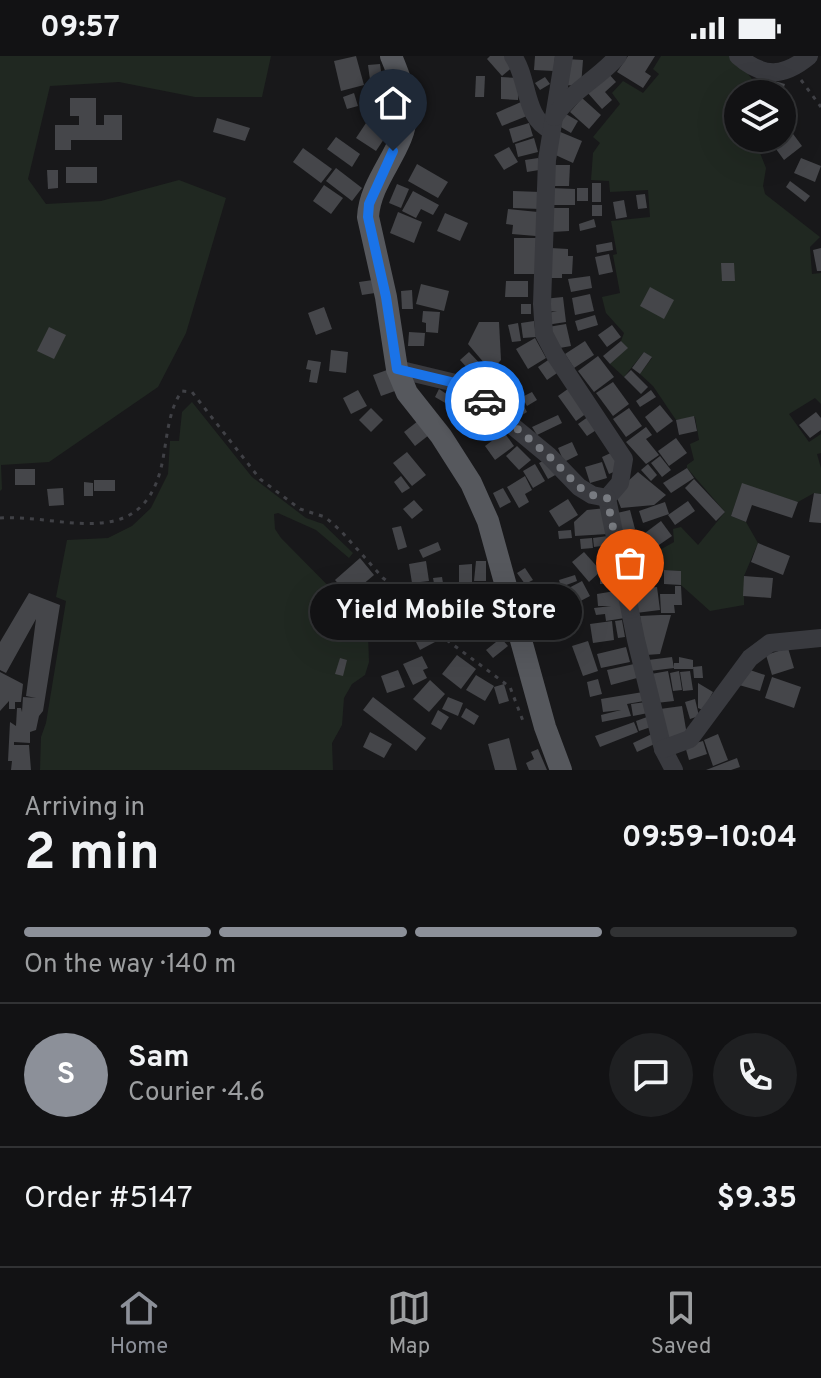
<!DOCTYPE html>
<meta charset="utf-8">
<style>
:root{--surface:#121214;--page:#1f2022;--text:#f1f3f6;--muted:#9c9ea0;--line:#313234;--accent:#8c9099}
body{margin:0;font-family:Overpass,sans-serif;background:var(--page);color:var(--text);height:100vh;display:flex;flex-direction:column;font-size:30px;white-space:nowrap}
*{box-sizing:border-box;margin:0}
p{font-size:26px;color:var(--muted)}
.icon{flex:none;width:44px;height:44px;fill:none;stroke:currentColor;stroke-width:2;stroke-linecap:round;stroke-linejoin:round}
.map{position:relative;height:714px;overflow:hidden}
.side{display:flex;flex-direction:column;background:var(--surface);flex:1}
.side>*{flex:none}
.buttons{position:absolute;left:724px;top:24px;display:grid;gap:16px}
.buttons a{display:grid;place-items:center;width:72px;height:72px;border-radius:50%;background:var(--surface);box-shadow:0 8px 32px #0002,0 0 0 2px var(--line);font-size:40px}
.pin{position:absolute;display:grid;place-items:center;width:68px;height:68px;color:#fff;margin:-82px -34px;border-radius:50% 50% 50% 0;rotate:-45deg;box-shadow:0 0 8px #0007}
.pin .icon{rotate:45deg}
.courier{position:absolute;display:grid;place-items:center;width:80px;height:80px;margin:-40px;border:6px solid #1a73e8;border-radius:50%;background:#fff;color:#222;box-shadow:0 2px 10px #0007}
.bubble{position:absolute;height:56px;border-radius:28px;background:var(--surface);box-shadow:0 8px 32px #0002,0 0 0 2px var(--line);font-size:26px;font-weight:700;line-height:56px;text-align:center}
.overview em{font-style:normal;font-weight:700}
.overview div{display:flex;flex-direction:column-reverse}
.overview{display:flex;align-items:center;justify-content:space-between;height:136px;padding:0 24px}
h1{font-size:52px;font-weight:700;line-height:60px}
.bar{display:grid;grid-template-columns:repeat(4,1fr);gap:12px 8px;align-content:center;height:96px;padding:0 24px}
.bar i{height:10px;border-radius:6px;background:var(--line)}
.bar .active{background:var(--accent)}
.bar p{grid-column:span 4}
.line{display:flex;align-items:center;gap:20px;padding:0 24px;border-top:2px solid var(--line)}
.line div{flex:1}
.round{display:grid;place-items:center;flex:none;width:84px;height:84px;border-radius:42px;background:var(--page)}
.status{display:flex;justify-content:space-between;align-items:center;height:56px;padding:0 40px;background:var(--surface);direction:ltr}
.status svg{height:22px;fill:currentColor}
.menu{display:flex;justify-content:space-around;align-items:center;height:112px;border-top:2px solid var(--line);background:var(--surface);font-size:22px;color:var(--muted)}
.menu a{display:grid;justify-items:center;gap:4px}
.menu .active{color:var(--accent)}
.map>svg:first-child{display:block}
</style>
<div class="status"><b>09:57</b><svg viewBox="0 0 49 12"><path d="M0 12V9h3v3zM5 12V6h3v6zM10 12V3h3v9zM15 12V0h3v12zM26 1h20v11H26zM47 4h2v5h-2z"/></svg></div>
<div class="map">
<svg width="821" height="714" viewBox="0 0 821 714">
<rect width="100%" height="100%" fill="#18181a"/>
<!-- green -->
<g fill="#202821">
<polygon points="0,0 271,0 262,41 195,41 119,26 50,30 28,123 46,148 101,145 179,124 226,142 186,277 158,331 49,406 1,409 2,433 0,435"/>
<path d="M 661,0 L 729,0 C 741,11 755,21 759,38 L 738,38 L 738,82 L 754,82 L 766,112 L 763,130 L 765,138 L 820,181 L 810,191 L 812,218 L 821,217 L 821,348 L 815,342 L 789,358 L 809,386 L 821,378 L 821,397 L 817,398 L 821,412 L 821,438 L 814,437 L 798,446 L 742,428 L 731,460 L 746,466 L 758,487 L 744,520 L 744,549 L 710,555 L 681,529 L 681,515 L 664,514 L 658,495 L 674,486 L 673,473 L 681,471 L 698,489 L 725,456 L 687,412 L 687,409 L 694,404 L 690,388 L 699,384 L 695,361 L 676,364 L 653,330 L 640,318 L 652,302 L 644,296 L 624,321 L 610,308 L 627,292 L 621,285 L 624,277 L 606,257 L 602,241 L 620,237 L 613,199 L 617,198 L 611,165 L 650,161 L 648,134 L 610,136 L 609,125 L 591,124 L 593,97 L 600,87 L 593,81 L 620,48 L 612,37 L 623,25 L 643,37 L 659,18 L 653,13 Z"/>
<polygon points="192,346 252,421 306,462 323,468 353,497 349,502 316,474 278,457 274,458 275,473 281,482 358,560 368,578 369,606 365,619 352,628 344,642 342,669 332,687 333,714 40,714 41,681 46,667 66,545 56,541 67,484 108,482 132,470 151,452 168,418 170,385 179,385 182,356"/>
</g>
<!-- building -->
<g fill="#45464a">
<polygon points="356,0 364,29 341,35 334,5"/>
<polygon points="490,0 507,0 515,9 502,20 487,3"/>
<polygon points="535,0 555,0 554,15 534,14"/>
<polygon points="628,0 655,0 645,16 651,20 643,32 617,16"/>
<polygon points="566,3 583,4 581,30 564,29"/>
<polygon points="380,8 382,22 370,24 368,9"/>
<polygon points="608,17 616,26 605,36 612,44 602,53 587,36"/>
<polygon points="476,20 485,20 484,41 475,41"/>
<polygon points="501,21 519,22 518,44 501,43"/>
<polygon points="545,21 550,28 540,34 535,27"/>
<polygon points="764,22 785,28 782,38 761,32"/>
<polygon points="383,29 384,38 368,40 367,31"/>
<polygon points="354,37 358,50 347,53 343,41"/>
<polygon points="70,42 96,42 96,69 104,69 104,59 122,59 122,84 71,84 71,94 55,94 55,69 79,69 79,60 70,60"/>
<polygon points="582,42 601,59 589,73 570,56"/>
<polygon points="521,46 527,60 502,70 496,57"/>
<polygon points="386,47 388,64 371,66 369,48"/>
<polygon points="566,58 578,65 571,77 559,70"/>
<polygon points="217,62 250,72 245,85 213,76"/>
<polygon points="782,63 802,90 784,104 768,82 782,82"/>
<polygon points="366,67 386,80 376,95 356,82"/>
<polygon points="529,67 533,80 513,87 509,73"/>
<polygon points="558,75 582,85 573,107 549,96"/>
<polygon points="336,81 360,98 352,111 327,93"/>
<polygon points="534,82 538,96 518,101 515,88"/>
<polygon points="509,91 518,106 504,114 494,99"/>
<polygon points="303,92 332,113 321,127 293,106"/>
<polygon points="538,102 539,114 527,116 525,104"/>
<polygon points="801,102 821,110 815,126 794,117"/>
<polygon points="417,108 448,126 438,142 408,125"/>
<polygon points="552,109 570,109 569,130 552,130"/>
<rect x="66" y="111" width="31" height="16"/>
<polygon points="336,112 362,132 352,145 326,125"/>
<polygon points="47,114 58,114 58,132 48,133"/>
<polygon points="790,125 810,140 805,146 786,131"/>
<rect x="592" y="127" width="9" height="19"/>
<polygon points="397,128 409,133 401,152 389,147"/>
<polygon points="324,129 343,142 331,158 313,145"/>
<polygon points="551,132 575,133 575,149 551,149"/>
<rect x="577" y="132" width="11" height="13"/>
<polygon points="413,135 439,149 433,159 421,153 416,162 402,155"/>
<polygon points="513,135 541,136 540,153 513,152"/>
<polygon points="645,138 647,152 638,153 636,139"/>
<polygon points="624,144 627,161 616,163 613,146"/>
<rect x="592" y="149" width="10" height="11"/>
<polygon points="552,152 569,152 569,175 552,176"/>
<polygon points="508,153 538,156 536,180 512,178 513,169 506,168"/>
<polygon points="398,156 422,166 414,187 390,177"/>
<polygon points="445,157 468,167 460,185 437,175"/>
<polygon points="594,163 596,171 580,175 579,168"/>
<rect x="514" y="182" width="22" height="36"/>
<polygon points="612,186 613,194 597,197 596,189"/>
<polygon points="551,192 568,193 568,200 573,200 572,218 562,218 562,222 551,222"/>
<polygon points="821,192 821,215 817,215 813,194"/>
<polygon points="609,198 613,216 599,219 595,201"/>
<polygon points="721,207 734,207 735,225 722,225"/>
<polygon points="590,220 592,232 571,236 568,223"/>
<polygon points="373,224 375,237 362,239 359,226"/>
<polygon points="506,225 528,225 528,241 505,241"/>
<polygon points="421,228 449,235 444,255 416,248"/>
<polygon points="650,231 674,244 664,263 640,250"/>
<polygon points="412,234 413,253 402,253 401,235"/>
<polygon points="590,238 594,255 575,259 572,242"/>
<polygon points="563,241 566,266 546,269 544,258 557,255 544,256 543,243"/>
<rect x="521" y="248" width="10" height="10"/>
<polygon points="324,251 332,273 316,279 308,257"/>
<polygon points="423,255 440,256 438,277 426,276 426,267 422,266"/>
<polygon points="595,259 598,269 578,275 575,265"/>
<polygon points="534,265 536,281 523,282 521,267"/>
<polygon points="479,266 499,266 501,304 491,315 468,288"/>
<polygon points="518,267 521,285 512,286 508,269"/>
<polygon points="566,268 571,290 554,293 548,271"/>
<polygon points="612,269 621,281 607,291 598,279"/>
<polygon points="49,271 66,279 54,303 37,295"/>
<polygon points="409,276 425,277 424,290 408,290"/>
<polygon points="535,282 546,302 528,313 516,293"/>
<polygon points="585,285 594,299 574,312 565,298"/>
<polygon points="621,285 628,292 610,308 603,300"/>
<polygon points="331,294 348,296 346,317 329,315"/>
<polygon points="469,296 487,315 478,324 460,304"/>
<polygon points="644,296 652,301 640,318 632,312"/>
<polygon points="598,300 614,321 594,336 578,315"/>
<polygon points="551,302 560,315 547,324 538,311"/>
<polygon points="308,304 321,306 317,327 309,326 311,314 306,313"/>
<polygon points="387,314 395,335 381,340 373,319"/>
<polygon points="631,314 648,331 641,338 624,321"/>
<polygon points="613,326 629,348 613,360 596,337"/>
<polygon points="572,330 591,354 576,365 558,340"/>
<polygon points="439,333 451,341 447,348 435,341"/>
<polygon points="358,334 367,350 351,358 343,342"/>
<polygon points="651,334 656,341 640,351 636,345"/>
<polygon points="532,336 537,344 527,350 522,341"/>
<polygon points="472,341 487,358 472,371 457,354"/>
<polygon points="519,341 527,356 510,366 502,351"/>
<polygon points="660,349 673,365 657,377 645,361"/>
<polygon points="371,352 383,364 371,376 359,364"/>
<polygon points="629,352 642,370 626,381 613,363"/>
<polygon points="816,356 821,362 821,374 810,382 799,369"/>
<polygon points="592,358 601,371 587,380 578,368"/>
<polygon points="558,359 562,367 537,379 532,371"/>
<polygon points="694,360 697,375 679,379 676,364"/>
<polygon points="418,365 429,379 415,390 404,376"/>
<polygon points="646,371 652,379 646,383 659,399 646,408 626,386"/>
<polygon points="504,376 514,390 495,404 485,390"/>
<polygon points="676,382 687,397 669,410 658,395"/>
<polygon points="572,386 578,399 564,406 558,392"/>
<polygon points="517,390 531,404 519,414 506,400"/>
<polygon points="615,395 623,412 609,418 602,401"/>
<polygon points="407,396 426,419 412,430 393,407"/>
<polygon points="660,400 671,414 662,421 651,407"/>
<polygon points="550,401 559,417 548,423 539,407"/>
<polygon points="602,406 607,422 590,427 585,411"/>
<polygon points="535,408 545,425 533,432 523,415"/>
<polygon points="648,408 657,419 651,425 641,414"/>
<polygon points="687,412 694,422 671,437 663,427"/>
<rect x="15" y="413" width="20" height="16"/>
<polygon points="638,416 666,439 654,449 621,452 615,437"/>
<polygon points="401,420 410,432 402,437 394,426"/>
<polygon points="525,420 532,434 525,438 529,446 519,452 507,431"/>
<polygon points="694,423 725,456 716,465 685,432"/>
<rect x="94" y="424" width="21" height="11"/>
<polygon points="84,426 93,427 93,440 84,440"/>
<polygon points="742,427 798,446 792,462 752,449 746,466 731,460"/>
<polygon points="63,432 64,449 49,450 47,433"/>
<polygon points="503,432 511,446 500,452 493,437"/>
<polygon points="814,437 821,438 821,467 809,466"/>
<polygon points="568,443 578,459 559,471 549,455"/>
<polygon points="414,444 423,454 412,463 403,453"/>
<polygon points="688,445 695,455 675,469 668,459"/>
<polygon points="665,446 669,458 643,467 639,455"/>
<polygon points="606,452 608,478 575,480 574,466 587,454"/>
<polygon points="630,454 635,473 622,476 617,457"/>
<polygon points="661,465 672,480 656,491 645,477"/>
<polygon points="401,470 407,491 398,494 392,472"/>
<polygon points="571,474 572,482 559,483 558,475"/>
<polygon points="608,480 609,489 594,491 593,482"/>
<polygon points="592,482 593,492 581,493 580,483"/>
<polygon points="438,486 441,494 423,502 419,494"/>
<polygon points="758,487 790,500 783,519 751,506"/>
<polygon points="651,494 652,504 657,503 658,508 645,510 643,495"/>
<polygon points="612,495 614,515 602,516 600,496"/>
<polygon points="584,496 601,515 589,526 572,506"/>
<polygon points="360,502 374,519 349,540 335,524"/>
<polygon points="426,505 429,525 412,527 409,508"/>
<polygon points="476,505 486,505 486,525 474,525"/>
<polygon points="472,508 472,528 459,529 459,509"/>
<polygon points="525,512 533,524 525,528 517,517"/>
<polygon points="664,514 681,515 681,529 664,528"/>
<polygon points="575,519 577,525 561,531 559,524"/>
<rect x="600" y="519" width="16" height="9"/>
<polygon points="644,519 645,527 632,529 631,520"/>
<polygon points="744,520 773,522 771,542 743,540"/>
<polygon points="442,521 444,533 435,533 433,522"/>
<polygon points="582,525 590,540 573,549 565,534"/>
<polygon points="537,526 552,552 543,557 528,531"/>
<polygon points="675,530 681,530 682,549 674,549 675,557 661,557 660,538 675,538"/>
<polygon points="457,531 471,531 471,538 458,539"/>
<polygon points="560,531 567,545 554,552 547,538"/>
<polygon points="657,531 660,554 636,557 634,533"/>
<polygon points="621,534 625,562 606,565 605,558 596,559 594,552 611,550 598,550 597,538"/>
<polygon points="29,537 60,549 43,655 39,660 36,674 30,676 30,687 14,686 14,689 29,689 31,714 11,714 12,705 8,705 10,666 16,670 17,652 21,652 22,656 23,641 36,642 26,640 36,563 6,617 0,614 0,586"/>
<rect x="475" y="547" width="11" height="12"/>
<polygon points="499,547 502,562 491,564 489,549"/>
<polygon points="474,548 475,558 458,559 457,549"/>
<polygon points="415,557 416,579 401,579 400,558"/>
<polygon points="660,559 671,559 660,598 646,599 640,560"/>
<polygon points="622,564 625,581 618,582 615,565"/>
<polygon points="456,565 458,575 446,578 444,568"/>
<polygon points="488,565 492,581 470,586 466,570"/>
<polygon points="502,565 505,577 493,579 490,568"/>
<polygon points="612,565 614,584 593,587 590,568"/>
<polygon points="429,574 435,586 420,594 414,582"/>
<polygon points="501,582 508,590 493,602 486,594"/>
<polygon points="588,585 598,615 583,620 572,590"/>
<polygon points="626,591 630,606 601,612 597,598"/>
<polygon points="788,592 794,612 772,619 766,599"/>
<polygon points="457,599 476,613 461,633 442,618"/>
<polygon points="422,600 428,612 423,614 427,622 413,629 403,608"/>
<polygon points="672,601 674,612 650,615 648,604"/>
<polygon points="679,601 693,604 693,613 674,613 674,607 679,607"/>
<polygon points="340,602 347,604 343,620 335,618"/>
<polygon points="634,608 637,622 611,629 607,614"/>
<polygon points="702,610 703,622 694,622 693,611"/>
<polygon points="744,612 765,619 760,635 739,629"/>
<polygon points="398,614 405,631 387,637 381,620"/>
<polygon points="668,615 674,645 656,647 651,618"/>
<polygon points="679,615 682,634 673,635 670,617"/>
<polygon points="690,615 693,634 683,635 680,616"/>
<polygon points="0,616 23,628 21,646 15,646 15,653 9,653 9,645 0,655"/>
<polygon points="476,619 494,630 485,645 466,634"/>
<polygon points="772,621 801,631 794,652 765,642"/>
<polygon points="598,623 602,638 590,641 587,626"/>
<polygon points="430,624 445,638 429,656 413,643"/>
<polygon points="698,627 713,636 703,654 698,652"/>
<polygon points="504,628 509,645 499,648 494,631"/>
<polygon points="643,636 644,645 627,648 631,660 602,666 601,659 621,654 603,656 601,643"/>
<polygon points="373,641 426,682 416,695 363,654"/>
<polygon points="448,641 463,647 458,660 442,653"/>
<polygon points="695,643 699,660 690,663 685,646"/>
<polygon points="646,646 648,657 633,660 631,648"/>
<polygon points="682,650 687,679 665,682 660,653"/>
<polygon points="466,652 479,660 474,669 461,661"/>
<polygon points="438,654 449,661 441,674 431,668"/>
<polygon points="647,661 651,671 639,675 636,665"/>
<polygon points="634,666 638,676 600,691 595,680"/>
<polygon points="370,676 392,688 384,702 363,691"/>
<polygon points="654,677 659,686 637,696 633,687"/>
<polygon points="718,678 728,704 713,710 704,684"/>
<polygon points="509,682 517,714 495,714 488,688"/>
<polygon points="703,685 707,698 689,704 685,690"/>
<polygon points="538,693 547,714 529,714 526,707 534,703 531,696"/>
<polygon points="737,702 740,711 731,714 706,714"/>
</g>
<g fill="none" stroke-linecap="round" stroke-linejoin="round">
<!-- path -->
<g stroke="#404146" stroke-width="3" stroke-dasharray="4 6" stroke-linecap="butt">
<polyline points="801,24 821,51"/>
<path d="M 0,462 C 61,458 140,497 161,412 C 167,388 167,355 182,335 L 192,336 L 260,423 L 300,453 L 325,461 L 341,475 L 383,522 L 407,541 L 440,579 L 510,631 L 523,665"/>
</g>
<!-- minor -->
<g stroke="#393a3f" stroke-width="18">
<path d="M 513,0 C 529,23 524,63 551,74"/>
<polyline points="564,0 547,104 542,248 544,278 555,299 624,403 620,427 607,442 636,584 663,693 674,714"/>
<path d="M 738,0 C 763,22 784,21 809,0"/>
<path d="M 554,61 C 571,35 598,23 618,0"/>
<polyline points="397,313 472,331 491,352 549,400 579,431 592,439 607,442"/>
<polyline points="663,693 690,683 750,602 770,587 821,582"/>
</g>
<!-- major -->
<path stroke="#56585d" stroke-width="22" d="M 391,0 C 398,17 406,36 406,55 C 408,91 370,122 368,161 L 386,241 L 397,313 L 407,337 L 441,380 L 471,427 L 488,465 L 545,671 L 561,714"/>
</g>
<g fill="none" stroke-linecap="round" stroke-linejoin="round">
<!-- done -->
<polyline stroke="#787b81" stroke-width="8" stroke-dasharray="0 14.4" points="485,345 549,400 579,431 592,439 607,442 630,555"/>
<!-- route -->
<polyline stroke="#1a73e8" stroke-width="10" points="393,95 369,148 368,161 386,241 397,313 472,331 485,345"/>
</g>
</svg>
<div class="buttons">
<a><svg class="icon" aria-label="layers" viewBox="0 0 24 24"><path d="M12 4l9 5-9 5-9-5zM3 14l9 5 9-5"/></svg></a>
</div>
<div class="pin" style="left:630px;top:555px;background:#ea580c"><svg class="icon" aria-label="bag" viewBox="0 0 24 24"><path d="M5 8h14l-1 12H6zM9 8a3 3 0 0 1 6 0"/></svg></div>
<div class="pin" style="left:393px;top:95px;background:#1f2937"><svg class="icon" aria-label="home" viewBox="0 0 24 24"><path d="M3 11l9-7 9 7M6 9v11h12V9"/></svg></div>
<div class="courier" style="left:485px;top:345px"><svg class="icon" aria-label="car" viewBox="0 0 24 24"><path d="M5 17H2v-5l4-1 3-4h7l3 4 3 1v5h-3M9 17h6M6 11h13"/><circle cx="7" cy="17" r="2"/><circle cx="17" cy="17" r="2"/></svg></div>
<div class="bubble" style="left:310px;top:528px;width:272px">Yield Mobile Store</div>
</div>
<section class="side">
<div class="overview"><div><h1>2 min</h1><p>Arriving in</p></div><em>09:59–10:04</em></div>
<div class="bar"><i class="active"></i><i class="active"></i><i class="active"></i><i></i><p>On the way · 140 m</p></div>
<div class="line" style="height:144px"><b class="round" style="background:var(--accent);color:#fff">S</b><div><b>Sam</b><p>Courier · 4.6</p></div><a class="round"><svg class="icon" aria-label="chat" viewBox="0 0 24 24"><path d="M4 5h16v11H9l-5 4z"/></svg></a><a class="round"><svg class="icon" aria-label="phone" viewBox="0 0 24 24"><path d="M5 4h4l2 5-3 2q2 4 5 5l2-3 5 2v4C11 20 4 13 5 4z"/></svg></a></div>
<div class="line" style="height:104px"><div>Order #5147</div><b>$9.35</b></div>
</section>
<nav class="menu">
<a class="active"><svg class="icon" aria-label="home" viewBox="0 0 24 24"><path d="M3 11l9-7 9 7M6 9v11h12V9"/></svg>Home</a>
<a><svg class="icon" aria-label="map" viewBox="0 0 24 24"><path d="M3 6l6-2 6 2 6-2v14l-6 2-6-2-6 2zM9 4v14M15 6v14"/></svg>Map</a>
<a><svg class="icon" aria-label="saved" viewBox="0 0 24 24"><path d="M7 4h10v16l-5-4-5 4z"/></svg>Saved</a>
</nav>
